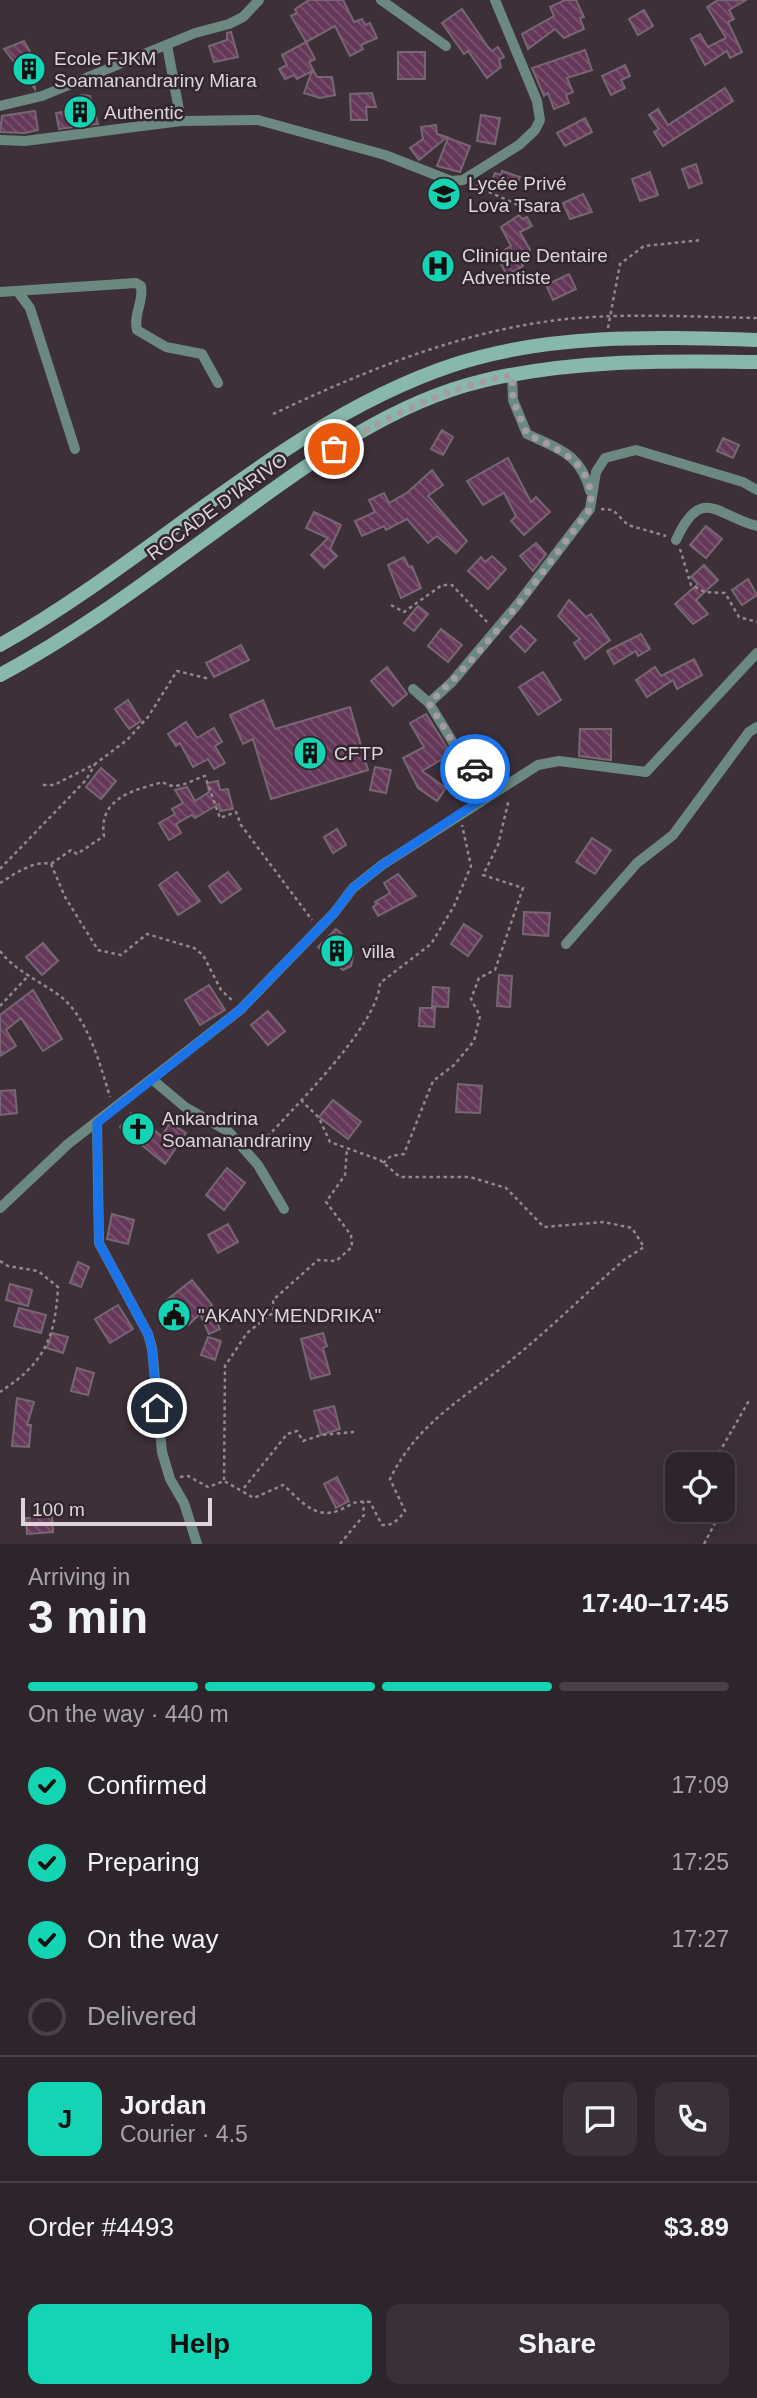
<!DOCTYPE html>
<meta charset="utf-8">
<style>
:root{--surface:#2e242b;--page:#3a3037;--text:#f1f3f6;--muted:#a7a4a9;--line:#494147;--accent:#14d5b3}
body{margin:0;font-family:Helvetica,sans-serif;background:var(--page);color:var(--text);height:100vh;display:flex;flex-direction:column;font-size:26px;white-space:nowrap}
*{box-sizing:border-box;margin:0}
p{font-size:23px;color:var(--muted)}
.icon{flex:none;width:38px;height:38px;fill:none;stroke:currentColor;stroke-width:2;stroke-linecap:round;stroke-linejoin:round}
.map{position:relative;height:1544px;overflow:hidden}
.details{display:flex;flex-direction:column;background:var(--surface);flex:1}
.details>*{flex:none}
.fabs{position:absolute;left:665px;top:1452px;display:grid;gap:14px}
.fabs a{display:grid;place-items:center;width:70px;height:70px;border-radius:14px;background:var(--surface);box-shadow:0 7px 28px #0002,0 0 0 2px var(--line);font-size:35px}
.scale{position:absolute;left:21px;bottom:18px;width:191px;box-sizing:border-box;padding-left:7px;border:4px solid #ddd5db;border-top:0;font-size:19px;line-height:24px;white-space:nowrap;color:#ddd5db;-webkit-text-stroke:5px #33262f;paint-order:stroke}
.pin{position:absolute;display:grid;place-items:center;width:60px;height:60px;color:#fff;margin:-30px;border:4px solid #fff;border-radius:50%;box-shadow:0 2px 7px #0007}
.courier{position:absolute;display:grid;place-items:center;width:70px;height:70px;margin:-35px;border:5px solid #1a73e8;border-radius:50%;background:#fff;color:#222;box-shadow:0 2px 9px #0007}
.summary em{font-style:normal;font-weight:600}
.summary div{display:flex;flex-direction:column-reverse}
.summary{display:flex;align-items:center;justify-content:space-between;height:119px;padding:0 28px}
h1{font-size:46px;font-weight:600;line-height:52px}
.bar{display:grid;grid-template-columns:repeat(4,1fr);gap:10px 7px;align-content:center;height:84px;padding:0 28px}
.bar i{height:9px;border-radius:5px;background:var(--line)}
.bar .current{background:var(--accent)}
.bar p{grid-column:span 4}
.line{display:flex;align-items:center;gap:18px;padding:0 28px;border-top:2px solid var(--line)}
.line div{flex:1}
.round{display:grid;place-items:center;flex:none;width:74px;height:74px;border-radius:14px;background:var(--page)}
ol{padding:0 28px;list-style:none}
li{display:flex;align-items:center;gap:21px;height:77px}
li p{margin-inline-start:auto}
li .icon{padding:7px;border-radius:50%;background:var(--accent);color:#111;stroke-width:4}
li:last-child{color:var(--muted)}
li i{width:38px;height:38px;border:4px solid var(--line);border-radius:50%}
.primary-button{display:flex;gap:14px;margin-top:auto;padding:14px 28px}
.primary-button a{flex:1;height:80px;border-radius:14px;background:var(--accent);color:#111;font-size:28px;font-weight:600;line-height:80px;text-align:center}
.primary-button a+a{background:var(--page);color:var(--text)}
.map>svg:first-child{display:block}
</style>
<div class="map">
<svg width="757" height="1544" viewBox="0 0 757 1544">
<defs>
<pattern id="building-back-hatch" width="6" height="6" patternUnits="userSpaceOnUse" patternTransform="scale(1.75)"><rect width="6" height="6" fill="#653859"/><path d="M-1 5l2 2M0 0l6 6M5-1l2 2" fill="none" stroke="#7b5470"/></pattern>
</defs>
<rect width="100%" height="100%" fill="#3d3039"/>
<!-- building -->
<g fill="url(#building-back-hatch)" stroke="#766772" stroke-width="2">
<polygon points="309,0 343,0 354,22 362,19 365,25 370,23 377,38 361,45 363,49 350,56 335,26 306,42 315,59 309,62 317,77 332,77 335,95 320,98 304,93 312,71 297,79 294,75 285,79 279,69 287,65 282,55 306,42 291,16 297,13 295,9"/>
<polygon points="565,0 576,0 584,17 580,18 584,29 564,38 555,29 528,49 522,34 554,16 550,7"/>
<polygon points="718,0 746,0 729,10 734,19 728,22 742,52 730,58 727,51 705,65 691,39 700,34 708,47 726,38 707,7"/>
<polygon points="462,9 488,47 492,51 498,47 504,57 499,60 501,67 487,78 468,51 464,54 442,23"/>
<polygon points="644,10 653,26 638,35 629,19"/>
<polygon points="231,32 238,57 214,62 209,46 227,40 227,33"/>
<polygon points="24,41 33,57 35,89 4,49"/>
<polygon points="585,50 592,70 567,78 573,92 566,95 569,103 554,109 548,93 544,96 532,68"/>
<rect x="398" y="52" width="27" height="27"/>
<polygon points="625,65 630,76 621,80 625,88 611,95 602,76"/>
<polygon points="725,88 733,101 663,146 654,132 659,129 649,115 658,109 668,125"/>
<polygon points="372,93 376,107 366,107 367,120 351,120 350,94"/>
<polygon points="82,95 90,96 98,124 59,129 56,113 74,110 71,99"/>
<polygon points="35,111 38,130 25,133 0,132 2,116"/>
<polygon points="481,115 500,118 495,144 477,141"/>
<polygon points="585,118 592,132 565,146 557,133"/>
<polygon points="436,125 437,134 447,137 419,160 410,148 423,139 421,127"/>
<polygon points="448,138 470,146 460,172 437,166"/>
<polygon points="696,164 702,183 689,188 682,169"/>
<polygon points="502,171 520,177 514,191 491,183 495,173 501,175"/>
<polygon points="650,172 658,195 640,201 632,179"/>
<polygon points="583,194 592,212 570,219 563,203"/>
<polygon points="519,215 522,219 527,217 532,226 520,232 530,250 525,253 528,258 521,262 523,266 507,275 496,255 511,246 501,227"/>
<polygon points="569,274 576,289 553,300 546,285"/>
<polygon points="442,430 453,437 443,455 431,449"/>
<polygon points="723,438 739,445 733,458 717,451"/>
<polygon points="508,458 531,502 536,497 550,512 524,535 511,521 516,516 504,493 483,505 467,481"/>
<polygon points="432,470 443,485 428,496 467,541 456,553 437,536 428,543 407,519 386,530 384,526 362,536 355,521 375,512 369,500 384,493 389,503 408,492"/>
<polygon points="314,512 341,525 330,549 337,556 324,568 311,555 328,538 306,528"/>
<polygon points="706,526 722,539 706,558 690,545"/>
<polygon points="536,543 546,554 533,571 520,556"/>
<polygon points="492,556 506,569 488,589 468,571 481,557 485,562"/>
<polygon points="404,557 409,567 412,566 421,588 401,598 388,565"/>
<polygon points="704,565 718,580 696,600 708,614 693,624 675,604 698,584 691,577"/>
<polygon points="748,579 757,595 742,605 732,590"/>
<polygon points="569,600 586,617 591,614 610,640 585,659 574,643 580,639 558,616"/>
<polygon points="418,606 428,614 414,631 404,623"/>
<polygon points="521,626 536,640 525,652 510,637"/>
<polygon points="441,629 462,645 448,662 428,646"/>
<polygon points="641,634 650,649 638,656 636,651 614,664 607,651"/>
<polygon points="241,645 249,660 214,677 206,663"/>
<polygon points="694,659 702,675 677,689 673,680 647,697 636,680 655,667 661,676"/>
<polygon points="387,667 407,694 393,706 371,681"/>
<polygon points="543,672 561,700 538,715 519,687"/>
<polygon points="128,700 141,721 129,729 115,709"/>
<polygon points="263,700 275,729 350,707 368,770 271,799 253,739 243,744 230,715"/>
<polygon points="426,714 451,754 422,771 446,788 437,801 418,788 403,758 424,747 410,723"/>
<polygon points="186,722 197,738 214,728 222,742 215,746 225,763 214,769 208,759 193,767 180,743 176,746 168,734"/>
<polygon points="580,729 611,729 611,760 579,756"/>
<polygon points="375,767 391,770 386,793 370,790"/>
<polygon points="101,768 116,781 101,799 86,787"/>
<polygon points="218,781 220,790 228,789 233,809 220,811 219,804 195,818 192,815 176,824 181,833 169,840 159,823 175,814 172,809 183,803 175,790 187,787 195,801 209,792 207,783"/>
<polygon points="337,829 346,845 333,853 324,837"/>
<polygon points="592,838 611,850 595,874 576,862"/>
<polygon points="177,872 200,901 178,915 159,885"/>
<polygon points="228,872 241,889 221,903 209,886"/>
<polygon points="398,874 416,896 378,916 373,907 377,904 375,902 390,893 384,883"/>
<polygon points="524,912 550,913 548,936 523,934"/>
<polygon points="464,924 482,936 468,956 451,944"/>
<polygon points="336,929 348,940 353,956 351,966 343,970 318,947"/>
<polygon points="43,943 58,961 42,975 26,957"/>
<polygon points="499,975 512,976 510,1007 497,1006"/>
<polygon points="209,985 225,1010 200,1025 185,1000"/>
<polygon points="433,987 449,988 448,1007 432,1006"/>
<polygon points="33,990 62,1039 43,1051 21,1018 6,1030 16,1046 0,1056 0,1015"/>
<polygon points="420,1008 435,1008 434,1027 419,1026"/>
<polygon points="268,1011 285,1031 268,1045 251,1025"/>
<polygon points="458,1084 482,1086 480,1113 456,1112"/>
<polygon points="15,1090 17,1113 0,1115 0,1091"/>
<polygon points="333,1100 361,1122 348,1139 319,1117"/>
<polygon points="131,1113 162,1136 170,1123 186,1133 165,1164 120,1127"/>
<polygon points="227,1168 245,1183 224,1210 206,1195"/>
<polygon points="112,1214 134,1220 128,1244 107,1239"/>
<polygon points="228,1224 238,1242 218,1253 208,1235"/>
<polygon points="78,1262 89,1267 81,1287 70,1283"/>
<polygon points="192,1280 212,1305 210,1307 220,1329 209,1334 200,1314 188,1325 167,1300"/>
<polygon points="10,1284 32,1290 28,1306 6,1300"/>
<polygon points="118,1305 133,1329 110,1343 95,1319"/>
<polygon points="19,1308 46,1315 41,1333 14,1326"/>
<polygon points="52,1333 68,1337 63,1353 47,1348"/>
<polygon points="323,1333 327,1346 323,1348 330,1374 311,1379 301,1339"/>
<polygon points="208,1337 221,1341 215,1360 201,1355"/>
<polygon points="77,1368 94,1373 88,1395 71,1391"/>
<polygon points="17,1398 34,1402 27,1425 31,1425 29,1447 12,1446"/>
<polygon points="334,1406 340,1429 321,1435 314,1411"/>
<polygon points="337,1477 349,1501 336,1508 324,1484"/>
<polygon points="52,1517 53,1532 27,1534 26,1518"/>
</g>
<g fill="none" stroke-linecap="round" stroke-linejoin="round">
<!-- path -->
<g stroke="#938890" stroke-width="2.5" stroke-dasharray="3.5 3.5" stroke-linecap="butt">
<polyline points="476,186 520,206 544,201"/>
<polyline points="608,328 620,264 644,246 702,240"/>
<path d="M 273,414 C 373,367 480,323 592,317 C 646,314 702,317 757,318"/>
<polyline points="601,509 613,510 628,525 666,536"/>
<polyline points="680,549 691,585 705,592 725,593 739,617 757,622"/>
<polyline points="391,605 404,612 442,585 452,585 487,622"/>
<polyline points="43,785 54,785 95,764 127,740 148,717 177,671 210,679"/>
<polyline points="51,864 65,897 98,950 121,955 147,934 194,948 203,955 221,990 234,1002"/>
<polyline points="0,869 86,780 95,764"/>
<path d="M 0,883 C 15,874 33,860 51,864 L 71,850 L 77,854 L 104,836 C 98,798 134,790 163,782 C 175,792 192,780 205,776 L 220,818 L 236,812 L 241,825 L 312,920"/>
<path d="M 0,951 C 15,971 40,981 60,996 C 88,1018 100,1064 110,1097"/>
<polyline points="0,1006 29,975"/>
<path d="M 258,1147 C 288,1113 378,1027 380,983 L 431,944 L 454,906 L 471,866 L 462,825"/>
<polyline points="383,1163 391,1156 404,1154 433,1081 454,1065 474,1041 480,1016 471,999 479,978 495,970 523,888 483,875 498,845 509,799"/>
<path d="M 0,1261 L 8,1266 L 38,1271 L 58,1287 C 55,1340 44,1363 0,1392"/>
<polyline points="712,1465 750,1399"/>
<path d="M 180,1477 L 188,1476 L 208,1487 L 224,1481 L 254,1498 L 283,1485 C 299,1498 314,1521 340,1510 C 355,1503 352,1501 370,1502 L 382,1525 C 393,1526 399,1519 405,1511 L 390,1479 C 418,1421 468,1396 515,1357 C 553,1326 587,1292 624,1260 L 644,1247 L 632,1228 L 604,1222 L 544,1227 L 506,1188 L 470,1177 L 400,1177 L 380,1160 L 330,1142 L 319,1118 L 302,1101"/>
<polyline points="224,1480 225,1366 247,1333 274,1312 273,1300 318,1260 336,1261 352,1247 351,1235 326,1202 345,1175 347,1148"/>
<polyline points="244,1488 287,1434 297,1431 303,1441 321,1435 354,1432"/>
<polyline points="723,1503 723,1509"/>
<polyline points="340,1544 364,1515 363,1501"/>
<polyline points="704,1544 722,1510"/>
</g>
<!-- minor -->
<g stroke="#6b8980" stroke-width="10">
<polyline points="381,0 446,46"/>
<polyline points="167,45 181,121"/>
<polyline points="0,106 42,96 195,33 229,24 243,17 259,0"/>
<polyline points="0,140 25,141 181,121 258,120 385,155 451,181 463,180 519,145 535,130 540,120 537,101 495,0"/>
<path d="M 0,292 L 136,283 L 141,286 C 144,301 133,315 137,330 L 166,347 L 202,354 L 218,383"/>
<polyline points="18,292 30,308 75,449"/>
<path d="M 512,375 L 513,400 L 527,434 C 559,449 581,454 590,491"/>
<path d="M 676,540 C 702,483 718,517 757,526"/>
<polyline points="413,689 429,703 460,754 496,790"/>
<polyline points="429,703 452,682 517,605 590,509 596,472 605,458 636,450 743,482 757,490"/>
<polyline points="566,944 637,863 673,835 749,732 757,727"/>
<polyline points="153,1080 185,1107 229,1132 258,1165 284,1209"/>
<polyline points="97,1123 99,1243 148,1334 152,1348 162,1452 170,1479 184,1503 197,1544"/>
<polyline points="0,1208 68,1144 240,1010 334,913 353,888 382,865 538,765 559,761 646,772 757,653"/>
</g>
<!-- secondary -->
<g stroke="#88b8ab" stroke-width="14">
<path d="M 0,645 C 152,560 287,420 453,365 C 550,333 656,337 757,340"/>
<path d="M 0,675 C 86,629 163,569 242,512 C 314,459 394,402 482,381 C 573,359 665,361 757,362"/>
</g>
</g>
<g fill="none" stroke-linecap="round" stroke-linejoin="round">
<!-- done -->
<path stroke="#a59ba2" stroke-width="7" stroke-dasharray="0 12.6" d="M 334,449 C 390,415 448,387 512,375 L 513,400 L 527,434 C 560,450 597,465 590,509 C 540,575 491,646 429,703 L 460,754 L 475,769"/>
<!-- route -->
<polyline stroke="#1a73e8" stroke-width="9" points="157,1408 152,1348 148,1334 99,1243 97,1123 240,1010 334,913 353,888 382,865 496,790 475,769"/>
</g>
<!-- icons -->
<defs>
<symbol id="building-disc" viewBox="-11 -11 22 22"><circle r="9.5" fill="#14d5b3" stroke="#33262f"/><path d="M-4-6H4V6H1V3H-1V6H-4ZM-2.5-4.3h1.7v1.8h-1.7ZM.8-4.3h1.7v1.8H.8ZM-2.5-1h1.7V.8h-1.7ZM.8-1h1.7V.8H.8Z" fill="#111"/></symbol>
<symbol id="school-disc" viewBox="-11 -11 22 22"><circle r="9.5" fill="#14d5b3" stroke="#33262f"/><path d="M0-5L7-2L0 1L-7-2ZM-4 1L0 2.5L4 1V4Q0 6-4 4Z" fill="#111"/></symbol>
<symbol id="hospital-disc" viewBox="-11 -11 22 22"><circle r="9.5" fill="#14d5b3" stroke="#33262f"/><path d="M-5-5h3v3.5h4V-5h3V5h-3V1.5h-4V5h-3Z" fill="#111"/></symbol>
<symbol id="church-disc" viewBox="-11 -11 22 22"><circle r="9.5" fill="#14d5b3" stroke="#33262f"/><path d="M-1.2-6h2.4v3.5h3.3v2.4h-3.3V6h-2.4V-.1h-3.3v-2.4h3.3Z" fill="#111"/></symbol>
<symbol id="civic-disc" viewBox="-11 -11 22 22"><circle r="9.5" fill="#14d5b3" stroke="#33262f"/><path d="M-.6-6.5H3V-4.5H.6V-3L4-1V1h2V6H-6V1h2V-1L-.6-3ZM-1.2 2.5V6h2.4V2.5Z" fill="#111"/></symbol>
</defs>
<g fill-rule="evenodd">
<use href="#building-disc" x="10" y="50" width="38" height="38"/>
<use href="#building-disc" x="61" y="93" width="38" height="38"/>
<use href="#school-disc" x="425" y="175" width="38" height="38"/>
<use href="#hospital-disc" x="419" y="247" width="38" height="38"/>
<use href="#building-disc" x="291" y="734" width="38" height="38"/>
<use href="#building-disc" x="318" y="932" width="38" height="38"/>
<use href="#church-disc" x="119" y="1110" width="38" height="38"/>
<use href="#civic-disc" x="155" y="1296" width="38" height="38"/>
</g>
<g text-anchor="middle" stroke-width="5" stroke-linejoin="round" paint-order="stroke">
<!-- poi labels -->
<g font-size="19" fill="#ddd5db" stroke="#33262f" text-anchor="start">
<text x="54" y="65">Ecole FJKM<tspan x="54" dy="22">Soamanandrariny Miara</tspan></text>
<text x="104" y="119">Authentic</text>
<text x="468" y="190">Lycée Privé<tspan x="468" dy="22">Lova Tsara</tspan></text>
<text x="462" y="262">Clinique Dentaire<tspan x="462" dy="22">Adventiste</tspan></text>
<text x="334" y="760">CFTP</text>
<text x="362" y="958">villa</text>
<text x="162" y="1125">Ankandrina<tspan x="162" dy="22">Soamanandrariny</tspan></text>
<text x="198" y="1322">"AKANY MENDRIKA"</text>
</g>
<!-- street labels -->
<g font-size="19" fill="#ddd5db" stroke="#33262f">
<text transform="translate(217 506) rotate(-36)" y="7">ROCADE D'IARIVO</text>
</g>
</g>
</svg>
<div class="fabs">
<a><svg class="icon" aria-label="locate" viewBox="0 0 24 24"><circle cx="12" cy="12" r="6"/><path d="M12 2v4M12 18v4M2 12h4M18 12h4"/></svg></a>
</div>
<div class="scale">100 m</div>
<div class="pin" style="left:334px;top:449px;background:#ea580c"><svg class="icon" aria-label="bag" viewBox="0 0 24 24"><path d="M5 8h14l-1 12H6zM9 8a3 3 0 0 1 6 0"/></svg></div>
<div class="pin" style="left:157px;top:1408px;background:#1f2937"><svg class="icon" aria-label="home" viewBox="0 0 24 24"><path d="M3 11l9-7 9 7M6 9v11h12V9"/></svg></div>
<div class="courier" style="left:475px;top:769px"><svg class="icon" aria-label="car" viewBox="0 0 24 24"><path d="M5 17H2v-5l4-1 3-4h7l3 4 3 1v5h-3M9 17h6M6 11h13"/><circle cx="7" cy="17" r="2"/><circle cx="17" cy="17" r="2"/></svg></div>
</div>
<section class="details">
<div class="summary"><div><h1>3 min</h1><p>Arriving in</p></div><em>17:40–17:45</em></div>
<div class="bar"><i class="current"></i><i class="current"></i><i class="current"></i><i></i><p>On the way · 440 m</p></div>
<ol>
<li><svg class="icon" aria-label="check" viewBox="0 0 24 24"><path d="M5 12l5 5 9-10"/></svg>Confirmed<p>17:09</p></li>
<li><svg class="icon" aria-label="check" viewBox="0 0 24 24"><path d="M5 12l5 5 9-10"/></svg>Preparing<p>17:25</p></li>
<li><svg class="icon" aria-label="check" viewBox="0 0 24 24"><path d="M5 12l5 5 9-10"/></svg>On the way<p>17:27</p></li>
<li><i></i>Delivered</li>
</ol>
<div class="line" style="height:126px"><b class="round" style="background:var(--accent);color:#111">J</b><div><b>Jordan</b><p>Courier · 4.5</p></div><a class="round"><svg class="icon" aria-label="chat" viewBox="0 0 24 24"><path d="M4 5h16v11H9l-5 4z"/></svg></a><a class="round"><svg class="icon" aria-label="phone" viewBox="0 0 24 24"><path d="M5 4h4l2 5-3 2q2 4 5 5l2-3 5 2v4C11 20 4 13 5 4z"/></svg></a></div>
<div class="line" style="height:91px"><div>Order #4493</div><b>$3.89</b></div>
<div class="primary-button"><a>Help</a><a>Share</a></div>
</section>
